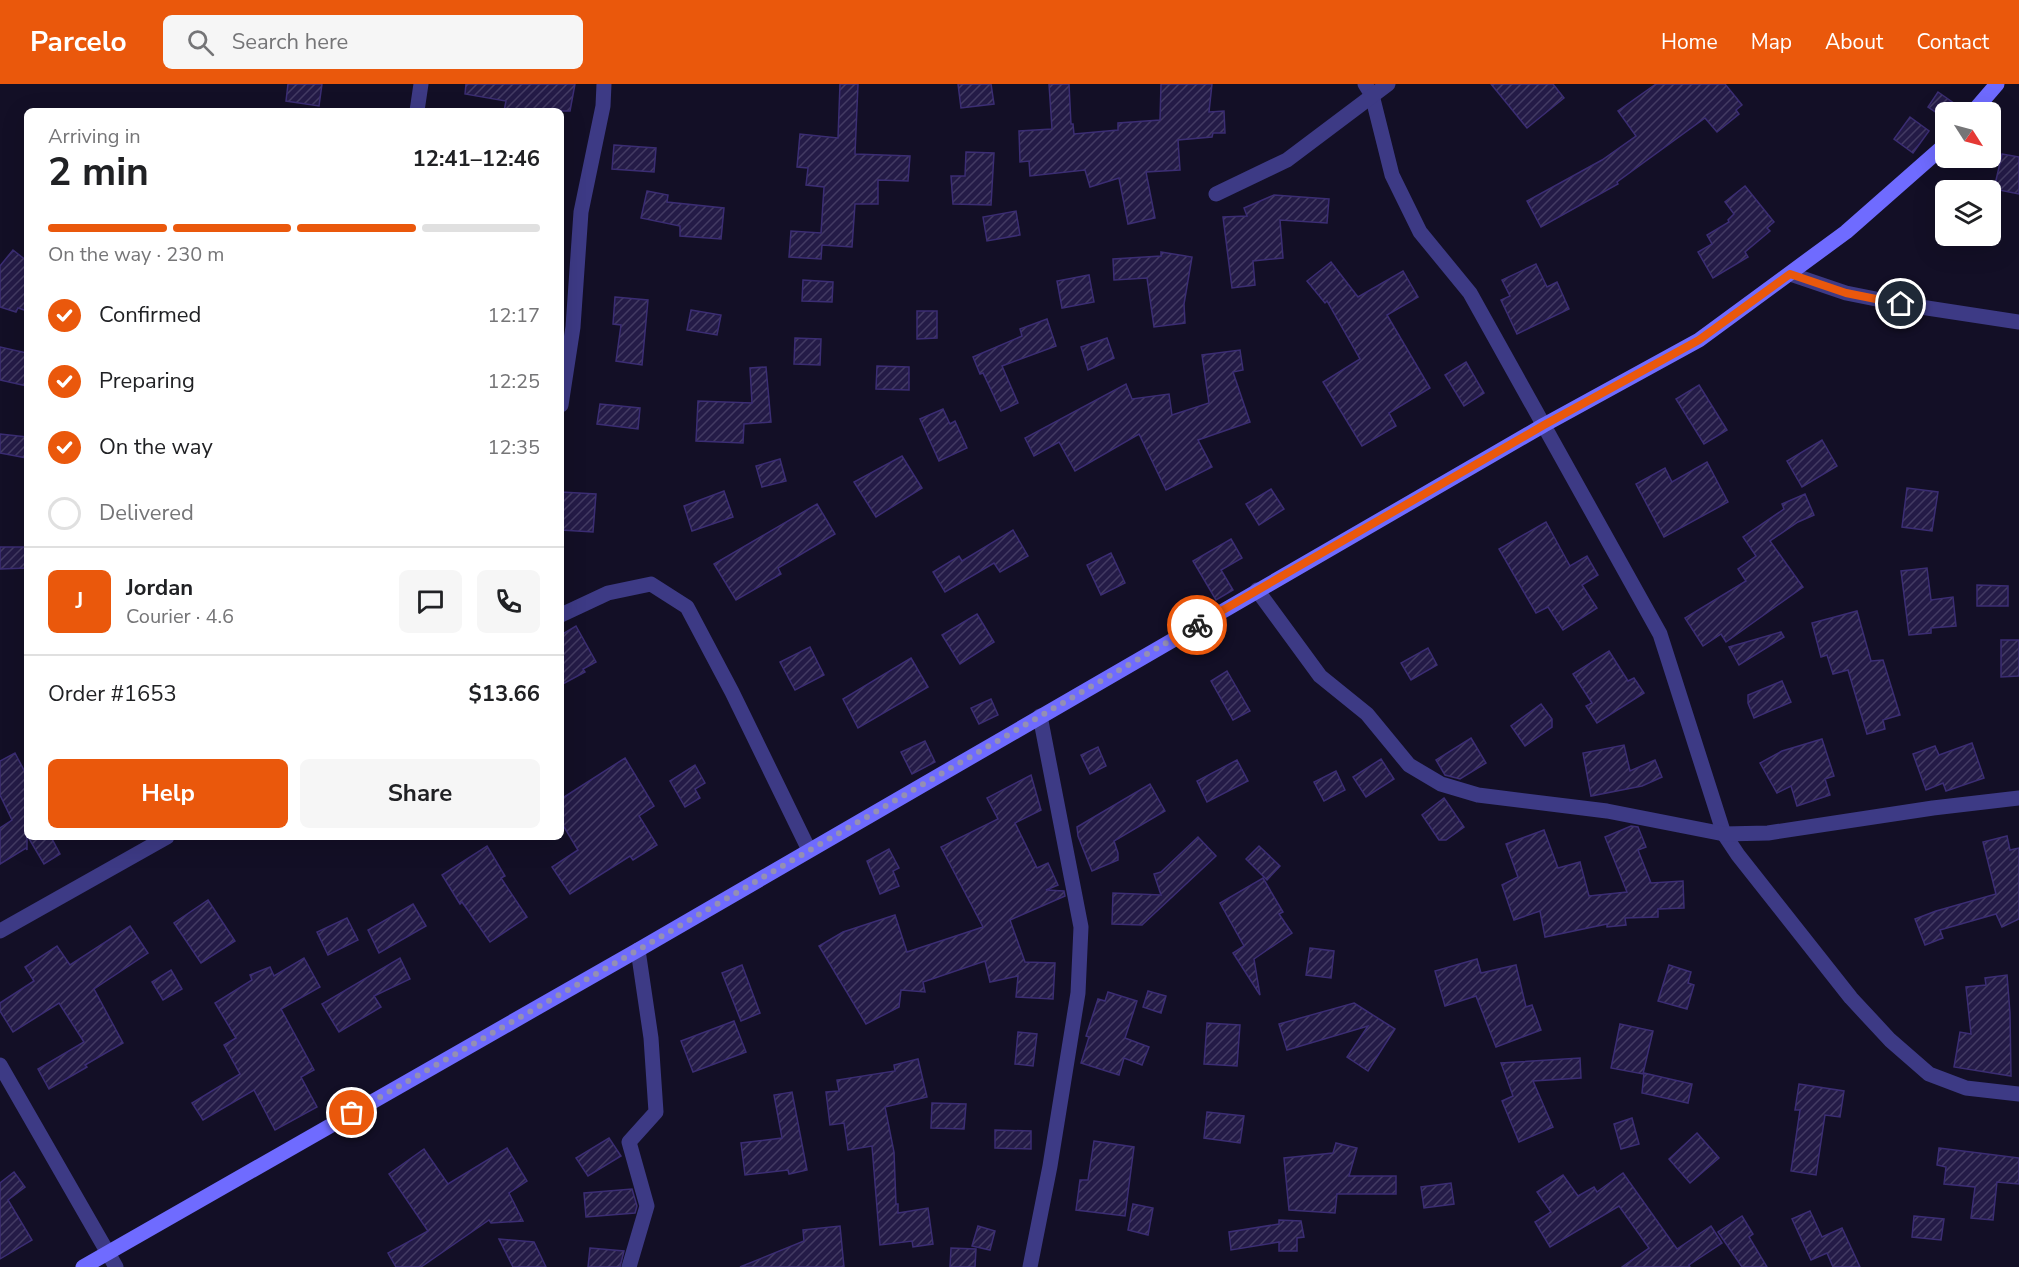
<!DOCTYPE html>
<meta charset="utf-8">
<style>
:root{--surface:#fff;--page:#f6f6f6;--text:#202124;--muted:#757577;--line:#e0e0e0;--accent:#ea580c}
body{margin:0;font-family:"Nunito Sans",sans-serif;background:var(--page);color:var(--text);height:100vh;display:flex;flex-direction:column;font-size:22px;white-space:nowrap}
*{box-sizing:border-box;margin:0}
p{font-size:20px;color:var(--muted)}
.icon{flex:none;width:33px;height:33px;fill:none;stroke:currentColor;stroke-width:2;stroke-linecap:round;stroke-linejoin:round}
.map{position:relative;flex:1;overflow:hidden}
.side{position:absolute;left:24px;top:24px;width:540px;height:732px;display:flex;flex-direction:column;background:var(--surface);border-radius:9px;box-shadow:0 6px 24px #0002}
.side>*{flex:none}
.needle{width:39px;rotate:126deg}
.controls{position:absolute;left:1935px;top:18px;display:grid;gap:12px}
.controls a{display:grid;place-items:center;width:66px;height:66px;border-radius:9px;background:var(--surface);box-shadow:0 6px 24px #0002;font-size:30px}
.pin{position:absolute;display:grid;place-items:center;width:51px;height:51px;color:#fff;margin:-26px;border:3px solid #fff;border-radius:50%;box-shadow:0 2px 6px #0007}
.courier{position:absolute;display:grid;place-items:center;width:60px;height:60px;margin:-30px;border:4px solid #ea580c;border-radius:50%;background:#fff;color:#222;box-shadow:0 2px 8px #0007}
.head em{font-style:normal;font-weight:700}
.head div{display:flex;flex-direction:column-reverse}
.head{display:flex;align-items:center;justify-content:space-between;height:102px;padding:0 24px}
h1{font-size:39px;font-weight:700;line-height:45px}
.bar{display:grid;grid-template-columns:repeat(4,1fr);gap:9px 6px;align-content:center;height:72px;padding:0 24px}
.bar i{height:8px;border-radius:4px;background:var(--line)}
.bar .current{background:var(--accent)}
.bar p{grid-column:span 4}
.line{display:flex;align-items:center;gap:15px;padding:0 24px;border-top:2px solid var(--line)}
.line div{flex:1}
.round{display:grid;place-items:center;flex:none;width:63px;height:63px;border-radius:9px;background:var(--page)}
ol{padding:0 24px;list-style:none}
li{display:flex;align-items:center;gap:18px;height:66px}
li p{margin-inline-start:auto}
li .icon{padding:6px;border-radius:50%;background:var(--accent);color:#fff;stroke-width:4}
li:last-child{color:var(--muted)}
li i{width:33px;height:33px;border:3px solid var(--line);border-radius:50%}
.cta{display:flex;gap:12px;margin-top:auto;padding:12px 24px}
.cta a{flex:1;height:69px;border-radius:9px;background:var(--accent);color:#fff;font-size:24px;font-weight:700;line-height:69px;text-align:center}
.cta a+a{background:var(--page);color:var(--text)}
header{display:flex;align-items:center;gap:36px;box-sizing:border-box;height:84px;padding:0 30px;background:var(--accent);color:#fff}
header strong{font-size:28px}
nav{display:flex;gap:33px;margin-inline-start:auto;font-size:21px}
.search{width:420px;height:54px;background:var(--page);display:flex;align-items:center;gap:15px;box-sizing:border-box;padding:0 21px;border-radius:9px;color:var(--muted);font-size:22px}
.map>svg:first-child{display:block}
</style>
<header>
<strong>Parcelo</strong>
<div class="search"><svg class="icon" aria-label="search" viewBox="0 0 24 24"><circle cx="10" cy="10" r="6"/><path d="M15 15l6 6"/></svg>Search here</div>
<nav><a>Home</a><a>Map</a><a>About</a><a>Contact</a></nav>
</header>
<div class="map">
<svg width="2019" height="1183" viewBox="0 0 2019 1183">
<defs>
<pattern id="building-hatch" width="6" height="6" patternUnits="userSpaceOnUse" patternTransform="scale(1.5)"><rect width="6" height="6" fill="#241b47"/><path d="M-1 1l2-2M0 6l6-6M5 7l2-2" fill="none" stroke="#433b63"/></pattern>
</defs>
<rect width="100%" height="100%" fill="#130f26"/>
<!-- building -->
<g fill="url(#building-hatch)" stroke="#3b2d73" stroke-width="1.5">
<polygon points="288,0 322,0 319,22 286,17"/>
<polygon points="466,0 575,0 570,27 504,27 506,17 465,10"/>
<polygon points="840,0 858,0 855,70 910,72 908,97 878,96 878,120 855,120 852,163 822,161 821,175 789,173 791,147 821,149 824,103 806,101 808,84 797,83 800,50 838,54"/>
<polygon points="958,0 991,0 994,20 961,24"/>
<polygon points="1049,0 1069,0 1071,40 1073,40 1074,50 1118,46 1118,39 1160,36 1161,0 1212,0 1209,28 1224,27 1225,49 1213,49 1212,53 1178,56 1180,86 1146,88 1155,134 1128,140 1119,94 1090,103 1085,86 1030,92 1029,77 1020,78 1019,47 1052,45"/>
<polygon points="1491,0 1553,0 1564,14 1527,44"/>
<polygon points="1656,0 1725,0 1742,21 1736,26 1739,30 1717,48 1705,34 1617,98 1618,100 1541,143 1527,117 1602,76 1636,52 1618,27"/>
<polygon points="1938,8 1958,22 1954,28 1946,28 1946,35 1928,23"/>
<polygon points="1910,33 1929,47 1913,69 1894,55"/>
<polygon points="614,61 656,64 654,88 612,85"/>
<polygon points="966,68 994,69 991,121 953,120 951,92 965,92"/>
<polygon points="2002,70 2019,73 2019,110 1994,105"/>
<polygon points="1745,102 1774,138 1767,144 1770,147 1745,168 1748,173 1713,194 1698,168 1712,160 1707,151 1729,138 1728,136 1734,130 1725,118"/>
<polygon points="647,107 668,111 667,118 724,124 721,155 680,152 680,142 641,134"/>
<polygon points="1274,111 1329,115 1327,139 1280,136 1283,174 1253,177 1255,201 1232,204 1223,133 1247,132 1244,124"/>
<polygon points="1016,127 1020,151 987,157 983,133"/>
<polygon points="13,166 27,177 27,227 18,224 16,228 0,223 0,182"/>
<polygon points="1161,168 1192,173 1184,220 1185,239 1154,243 1147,194 1114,196 1113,175 1161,172"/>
<polygon points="1331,178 1358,213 1403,187 1418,213 1387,231 1430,304 1389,329 1396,342 1362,362 1323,298 1360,275 1327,217 1325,219 1307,197"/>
<polygon points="1536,180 1547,203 1557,198 1569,225 1517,250 1501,216 1510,212 1502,196"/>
<polygon points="1089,191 1094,218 1062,224 1057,197"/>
<polygon points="803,196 833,198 832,218 802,217"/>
<polygon points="615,213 648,216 642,281 616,277 621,241 613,240"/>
<polygon points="691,226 721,231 717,251 687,246"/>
<polygon points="917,227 937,227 937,254 917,255"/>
<polygon points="1047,235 1056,262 1002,282 1018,319 1001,327 983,289 980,290 973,273 1022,252 1020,245"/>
<polygon points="795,254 821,255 820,281 794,280"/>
<polygon points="1107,254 1114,274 1088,286 1081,263"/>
<polygon points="0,263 27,269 27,302 0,296"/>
<polygon points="1240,266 1243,286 1233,288 1250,338 1198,356 1212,383 1166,406 1139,350 1075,387 1059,358 1034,372 1025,354 1126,300 1132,315 1169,310 1172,331 1209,319 1202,271"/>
<polygon points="1466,278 1484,309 1464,322 1445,291"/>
<polygon points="877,282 909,283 909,306 876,305"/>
<polygon points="766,283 771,338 744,340 743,359 696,357 698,317 752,319 750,284"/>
<polygon points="1699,301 1727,346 1704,360 1676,315"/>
<polygon points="600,320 640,324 638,345 597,340"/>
<polygon points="943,325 950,340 955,337 967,364 939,377 920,335"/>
<polygon points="0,350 27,353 27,374 0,369"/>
<polygon points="1822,356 1837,382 1802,403 1787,377"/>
<polygon points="902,372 922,404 876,433 854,398"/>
<polygon points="780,375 786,397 762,403 756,382"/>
<polygon points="1707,378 1728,418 1664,453 1636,400 1665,384 1672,398"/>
<polygon points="1907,404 1938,408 1932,447 1902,443"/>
<polygon points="1271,405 1284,425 1259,441 1246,420"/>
<polygon points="724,407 733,433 692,447 684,422"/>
<polygon points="561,408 596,410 593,448 561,446"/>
<polygon points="1805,410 1814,431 1798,438 1770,457 1803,503 1726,558 1721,550 1703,562 1685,534 1746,497 1738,485 1756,472 1743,453 1784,425 1782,420"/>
<polygon points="817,420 835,450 778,484 781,490 736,516 714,480"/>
<polygon points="1546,438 1570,482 1587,472 1598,491 1582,501 1597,524 1563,546 1548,523 1536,529 1499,465"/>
<polygon points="1013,446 1028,472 1000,488 994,479 945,508 933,488 959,472 962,477"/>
<polygon points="1231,455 1242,474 1221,486 1233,506 1216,516 1193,477"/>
<polygon points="0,463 27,463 27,484 0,485"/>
<polygon points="1111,469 1125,499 1101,511 1087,481"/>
<polygon points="1927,484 1931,516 1953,513 1956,542 1931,544 1931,549 1909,551 1901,487"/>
<polygon points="1977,501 2008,502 2008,522 1977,522"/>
<polygon points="1857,527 1871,577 1883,576 1900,631 1883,636 1885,645 1867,650 1848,586 1833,590 1827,571 1821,573 1812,539"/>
<polygon points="977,530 994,558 960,580 942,551"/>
<polygon points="576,542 596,578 583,585 585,588 561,601 561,551"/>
<polygon points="1781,548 1784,553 1739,581 1729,563"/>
<polygon points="2001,556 2019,556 2019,592 2001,593"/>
<polygon points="810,563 824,591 795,606 780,578"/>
<polygon points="1428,564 1437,581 1411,596 1401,579"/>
<polygon points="1609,567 1628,597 1634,594 1644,609 1597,639 1586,622 1592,619 1573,590"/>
<polygon points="911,574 928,603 858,644 843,615"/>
<polygon points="1227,587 1250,627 1233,636 1211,597"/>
<polygon points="1782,597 1791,618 1754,634 1748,619 1748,611"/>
<polygon points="991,615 998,631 979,640 971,624"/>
<polygon points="1541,620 1552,635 1552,643 1525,662 1511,642"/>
<polygon points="1471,654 1486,679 1460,695 1445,691 1436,676"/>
<polygon points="1822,655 1834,692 1825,695 1830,711 1797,722 1791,702 1777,709 1760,679 1782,667"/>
<polygon points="925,657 935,678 912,690 901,668"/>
<polygon points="1972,659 1984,694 1946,707 1943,699 1926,706 1913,670 1935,662 1939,671"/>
<polygon points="1624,661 1630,687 1655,676 1662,693 1642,702 1591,712 1583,669"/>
<polygon points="1098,663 1106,682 1090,690 1081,671"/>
<polygon points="15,669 27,692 27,766 26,764 0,780 0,744 12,736 0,711 0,677"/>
<polygon points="625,674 654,722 639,732 657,761 633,776 630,772 570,810 552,783 578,766 561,738 561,715"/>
<polygon points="1381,675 1394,695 1366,713 1353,693"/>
<polygon points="1237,676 1248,697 1207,718 1197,697"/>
<polygon points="695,681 705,699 695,705 700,714 685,723 670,697"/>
<polygon points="1336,687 1345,706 1324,717 1314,698"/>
<polygon points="1031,691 1041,726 1015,739 1037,784 1048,779 1058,801 1046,806 1064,807 1065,812 1010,836 1025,878 1055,879 1053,915 1016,913 1018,892 990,898 985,877 923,898 925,908 901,906 899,923 866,940 819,862 843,848 895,831 907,868 983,843 941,763 998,735 987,714"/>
<polygon points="1150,700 1165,727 1114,757 1118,769 1118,776 1092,787 1078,752 1077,743"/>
<polygon points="1444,714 1464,743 1446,756 1439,756 1422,731"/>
<polygon points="1631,742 1638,743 1646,763 1638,766 1651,799 1683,797 1684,824 1658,825 1658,833 1625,834 1626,841 1607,843 1607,840 1545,853 1540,827 1514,836 1502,801 1518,793 1506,760 1544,746 1558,784 1580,778 1589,812 1627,808 1605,753"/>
<polygon points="2007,752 2010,766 2019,764 2019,835 2002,843 1996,830 1940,846 1943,854 1925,861 1915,835 1936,827 1996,810 1983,758"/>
<polygon points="28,753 51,753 60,770 44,780"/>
<polygon points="1198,753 1216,772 1142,841 1112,840 1113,809 1161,811 1154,790 1161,788"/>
<polygon points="487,762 505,792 501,794 527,833 490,858 462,818 460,820 442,791"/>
<polygon points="1259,762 1280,782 1267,796 1246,775"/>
<polygon points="889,765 899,784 893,787 899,802 880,810 867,777"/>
<polygon points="1263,794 1283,828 1279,830 1292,849 1254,875 1260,911 1233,869 1244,862 1220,819"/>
<polygon points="208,816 235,857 201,879 174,839"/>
<polygon points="413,820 426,842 379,869 368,846"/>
<polygon points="347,834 358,856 328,871 317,848"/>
<polygon points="130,842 148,869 94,905 123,959 85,981 87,983 49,1005 38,985 84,958 59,919 13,948 0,927 0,919 34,897 25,883 57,862 70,881"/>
<polygon points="1310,864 1334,867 1331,894 1306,891"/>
<polygon points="304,874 320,903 281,925 314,986 301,993 317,1023 275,1046 254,1006 203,1036 192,1019 240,990 224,961 236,954 215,919 252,896 250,891 270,883 274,892"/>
<polygon points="400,874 410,895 374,912 381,923 339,948 322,920"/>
<polygon points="1477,875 1481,889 1516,881 1526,923 1532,921 1541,946 1496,963 1476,912 1445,922 1435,887"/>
<polygon points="742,881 760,929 741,937 722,889"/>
<polygon points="1669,881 1691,888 1688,899 1694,901 1687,925 1658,917"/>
<polygon points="171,886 182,905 163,916 152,898"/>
<polygon points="2007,891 2010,929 2011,992 1954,983 1960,948 1971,950 1966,903 1986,901 1985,894"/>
<polygon points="1148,907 1166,912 1161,929 1143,923"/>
<polygon points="1108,908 1137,917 1125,954 1149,963 1142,981 1124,974 1119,991 1081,979 1089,953 1086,952 1098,915 1105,917"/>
<polygon points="1354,919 1395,945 1368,987 1347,973 1368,942 1287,966 1279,940"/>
<polygon points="734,937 746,968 693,988 681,957"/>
<polygon points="1207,939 1240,941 1237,982 1204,980"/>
<polygon points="1620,940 1653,947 1643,990 1611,984"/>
<polygon points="1018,948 1037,950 1033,982 1015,980"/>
<polygon points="1580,974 1581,994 1533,997 1553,1043 1519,1058 1502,1017 1513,1012 1501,979"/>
<polygon points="918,975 927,1013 885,1023 894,1068 896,1120 898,1120 898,1129 928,1124 933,1160 913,1163 912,1157 880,1161 872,1062 848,1066 844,1039 830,1041 826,1008 839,1007 837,996 895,987 894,981"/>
<polygon points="1644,989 1692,1000 1688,1019 1642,1009"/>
<polygon points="1799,1000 1844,1007 1840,1033 1825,1031 1816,1091 1791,1087 1800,1026 1795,1026"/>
<polygon points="792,1008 807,1086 789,1090 788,1086 745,1091 741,1059 782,1054 774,1011"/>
<polygon points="932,1019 966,1020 964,1045 931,1044"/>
<polygon points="1207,1028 1244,1032 1240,1059 1204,1054"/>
<polygon points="1632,1034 1639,1060 1621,1065 1614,1040"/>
<polygon points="995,1046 1031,1047 1031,1065 995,1064"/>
<polygon points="1697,1049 1719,1074 1690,1099 1669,1075"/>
<polygon points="609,1054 621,1072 588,1092 576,1074"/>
<polygon points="1094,1057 1134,1063 1125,1132 1076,1126 1080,1096 1088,1096"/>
<polygon points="1336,1059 1357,1064 1349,1092 1396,1092 1396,1110 1337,1110 1335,1129 1289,1126 1284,1074 1333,1069"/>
<polygon points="507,1064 527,1097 509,1109 523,1137 491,1139 489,1136 421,1183 396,1183 388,1169 428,1147 389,1090 424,1065 448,1100"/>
<polygon points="1939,1064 2019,1074 2019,1100 1997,1098 1993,1136 1971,1134 1975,1103 1944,1100 1946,1083 1937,1081"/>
<polygon points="14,1088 25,1103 8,1116 32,1156 0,1175 0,1099"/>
<polygon points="1623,1089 1677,1165 1711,1142 1722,1159 1689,1181 1690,1183 1622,1183 1649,1164 1619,1122 1550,1163 1535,1138 1551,1128 1537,1108 1563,1091 1578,1112 1594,1103 1597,1108"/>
<polygon points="1451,1099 1454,1120 1424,1124 1421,1103"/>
<polygon points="632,1105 637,1122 635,1129 586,1133 584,1109"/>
<polygon points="1133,1120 1153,1124 1148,1151 1128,1146"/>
<polygon points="1810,1127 1822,1153 1842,1144 1860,1183 1833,1183 1827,1169 1811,1176 1792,1135"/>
<polygon points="1742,1132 1753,1150 1749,1153 1767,1183 1742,1183 1718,1148"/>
<polygon points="1914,1132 1944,1135 1941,1156 1912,1153"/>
<polygon points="1279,1136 1301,1137 1304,1153 1297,1154 1297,1167 1279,1167 1279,1158 1231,1166 1229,1148 1279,1140"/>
<polygon points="840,1142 844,1183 740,1183 804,1157 803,1146"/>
<polygon points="978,1142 995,1147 990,1166 972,1162"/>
<polygon points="499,1155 534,1158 546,1183 513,1183"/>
<polygon points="590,1164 624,1167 620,1183 588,1183"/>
<polygon points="951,1164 976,1165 975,1183 950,1183"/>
</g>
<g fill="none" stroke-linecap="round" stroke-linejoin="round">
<!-- street -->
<g stroke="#3d3a85" stroke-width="15">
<polyline points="1365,0 1372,11 1392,91 1420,148 1470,209 1660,550 1724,750 1738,771 1851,914 1890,956 1929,990 1966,1004 2019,1010"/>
<polyline points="417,27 421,0"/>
<polyline points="1216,110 1287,76 1388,0"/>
<polyline points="1790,190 1846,209 1901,220 2019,238"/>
<polyline points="561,321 573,243 581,128 603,22 604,0"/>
<polyline points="1257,506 1320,592 1367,630 1409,681 1441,700 1478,711 1607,727 1724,750 1768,749 1933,724 2019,714"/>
<polyline points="561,531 608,509 651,500 687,523 732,608 809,766"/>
<polyline points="0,847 167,753"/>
<polyline points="0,981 116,1183"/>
<polyline points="629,1183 647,1122 629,1058 656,1028 651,954 638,866"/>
<polyline points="1030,1183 1050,1082 1078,909 1081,843 1040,632"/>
</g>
<!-- secondary -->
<g stroke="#6f6bff" stroke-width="15">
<polyline points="1973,28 1997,0"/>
<polyline points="83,1183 638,866 1544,341 1699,256 1846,148 1946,60"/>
</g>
</g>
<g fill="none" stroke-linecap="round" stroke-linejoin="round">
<!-- done -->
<polyline stroke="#948fb3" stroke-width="6" stroke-dasharray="0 10.8" points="352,1029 638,866 1197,541"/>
<!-- route -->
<polyline stroke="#ea580c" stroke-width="8" points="1197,541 1544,341 1699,256 1790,190 1846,209 1901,220"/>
</g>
</svg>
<div class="controls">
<a><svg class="needle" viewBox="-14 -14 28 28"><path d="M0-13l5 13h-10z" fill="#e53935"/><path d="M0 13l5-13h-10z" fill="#757577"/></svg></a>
<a><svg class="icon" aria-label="layers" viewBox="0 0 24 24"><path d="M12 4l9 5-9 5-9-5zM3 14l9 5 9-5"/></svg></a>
</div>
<div class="pin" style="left:352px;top:1029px;background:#ea580c"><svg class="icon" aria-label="bag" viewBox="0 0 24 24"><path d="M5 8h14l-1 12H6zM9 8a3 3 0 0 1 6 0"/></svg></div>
<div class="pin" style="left:1901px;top:220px;background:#1f2937"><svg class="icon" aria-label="home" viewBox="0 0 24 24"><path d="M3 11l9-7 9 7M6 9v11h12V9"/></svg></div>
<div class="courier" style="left:1197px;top:541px"><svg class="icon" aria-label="bike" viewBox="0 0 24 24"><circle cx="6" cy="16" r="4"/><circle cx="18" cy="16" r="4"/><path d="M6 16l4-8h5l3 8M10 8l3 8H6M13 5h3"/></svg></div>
<section class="side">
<div class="head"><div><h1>2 min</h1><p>Arriving in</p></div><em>12:41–12:46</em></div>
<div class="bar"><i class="current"></i><i class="current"></i><i class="current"></i><i></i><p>On the way · 230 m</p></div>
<ol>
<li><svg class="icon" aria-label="check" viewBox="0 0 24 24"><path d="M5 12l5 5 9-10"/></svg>Confirmed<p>12:17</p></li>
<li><svg class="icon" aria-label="check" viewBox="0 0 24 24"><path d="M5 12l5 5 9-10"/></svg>Preparing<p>12:25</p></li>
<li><svg class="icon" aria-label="check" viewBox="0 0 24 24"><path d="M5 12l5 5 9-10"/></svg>On the way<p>12:35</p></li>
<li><i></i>Delivered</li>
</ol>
<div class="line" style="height:108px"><b class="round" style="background:var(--accent);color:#fff">J</b><div><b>Jordan</b><p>Courier · 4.6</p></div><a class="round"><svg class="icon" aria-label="chat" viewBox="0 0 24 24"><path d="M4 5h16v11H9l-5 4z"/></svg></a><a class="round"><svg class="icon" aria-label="phone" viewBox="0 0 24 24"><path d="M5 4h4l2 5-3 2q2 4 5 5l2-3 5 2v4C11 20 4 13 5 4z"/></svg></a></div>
<div class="line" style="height:78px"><div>Order #1653</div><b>$13.66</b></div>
<div class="cta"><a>Help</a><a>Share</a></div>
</section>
</div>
